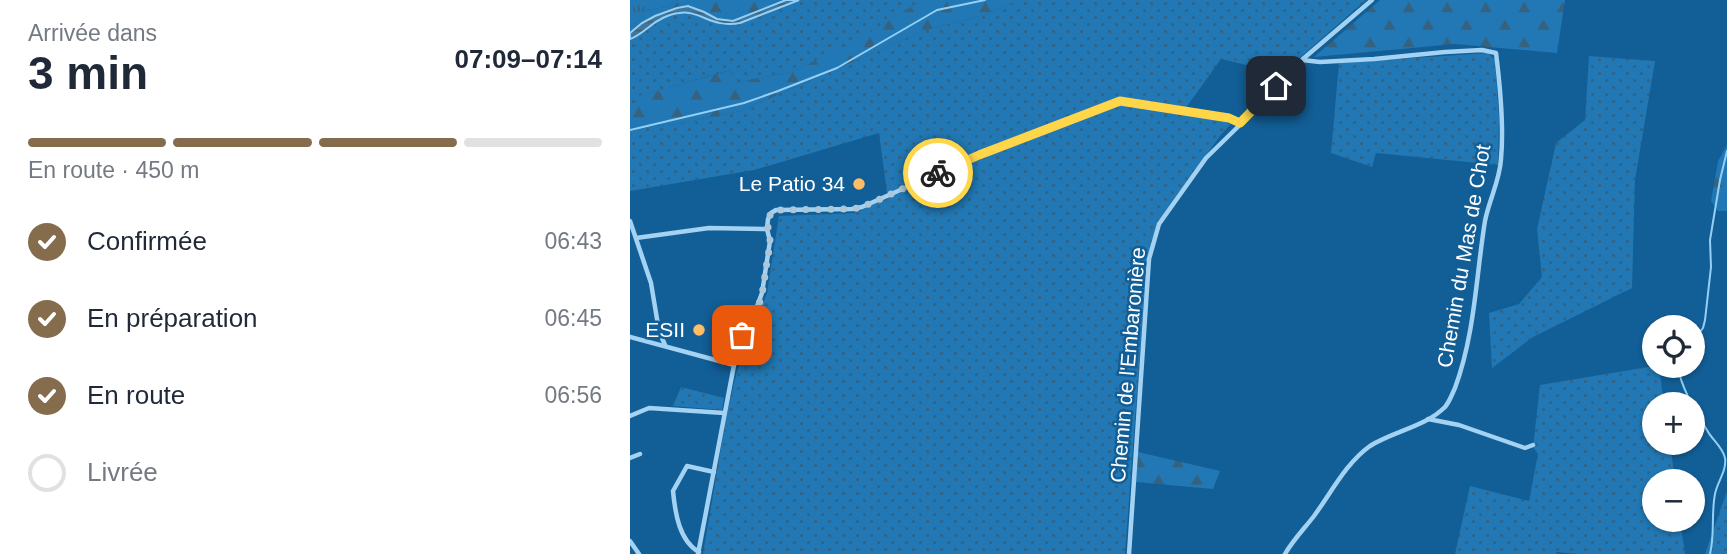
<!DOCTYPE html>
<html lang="fr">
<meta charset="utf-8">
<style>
:root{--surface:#fff;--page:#f2f2f3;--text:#1f2937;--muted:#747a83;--line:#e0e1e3;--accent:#846c4c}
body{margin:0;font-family:Helvetica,sans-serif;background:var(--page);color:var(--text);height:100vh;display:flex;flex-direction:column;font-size:26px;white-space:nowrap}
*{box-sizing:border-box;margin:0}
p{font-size:23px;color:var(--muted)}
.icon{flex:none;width:38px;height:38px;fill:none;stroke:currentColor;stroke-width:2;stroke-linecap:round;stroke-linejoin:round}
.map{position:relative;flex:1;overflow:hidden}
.panel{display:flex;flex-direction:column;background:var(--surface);width:630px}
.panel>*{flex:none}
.controls{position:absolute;left:1012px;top:315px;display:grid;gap:14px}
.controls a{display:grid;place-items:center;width:63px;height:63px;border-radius:50%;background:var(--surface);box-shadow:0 2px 5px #0004;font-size:35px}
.pin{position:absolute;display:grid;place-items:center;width:60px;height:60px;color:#fff;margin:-30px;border-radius:14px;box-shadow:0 4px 10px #0006}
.courier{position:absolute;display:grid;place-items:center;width:70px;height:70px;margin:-35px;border:5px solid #ffd54a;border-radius:50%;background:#fff;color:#222;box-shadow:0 2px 9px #0007}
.headline em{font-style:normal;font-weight:700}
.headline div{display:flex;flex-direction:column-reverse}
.headline{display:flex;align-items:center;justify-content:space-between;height:119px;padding:0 28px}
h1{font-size:46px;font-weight:700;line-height:52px}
.bar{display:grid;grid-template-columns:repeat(4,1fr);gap:10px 7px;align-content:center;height:84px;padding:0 28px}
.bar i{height:9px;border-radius:5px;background:var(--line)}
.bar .selected{background:var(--accent)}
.bar p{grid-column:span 4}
ol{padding:0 28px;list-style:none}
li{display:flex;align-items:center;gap:21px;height:77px}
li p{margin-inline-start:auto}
li .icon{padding:7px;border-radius:50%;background:var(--accent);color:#fff;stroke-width:4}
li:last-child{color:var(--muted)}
li i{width:38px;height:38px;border:4px solid var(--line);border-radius:50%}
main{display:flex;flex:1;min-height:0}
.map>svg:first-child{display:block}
</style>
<main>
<section class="panel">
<div class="headline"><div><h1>3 min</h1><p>Arrivée dans</p></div><em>07:09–07:14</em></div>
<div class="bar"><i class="selected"></i><i class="selected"></i><i class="selected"></i><i></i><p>En route · 450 m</p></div>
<ol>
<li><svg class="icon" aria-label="check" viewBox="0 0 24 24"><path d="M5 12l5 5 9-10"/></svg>Confirmée<p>06:43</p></li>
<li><svg class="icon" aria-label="check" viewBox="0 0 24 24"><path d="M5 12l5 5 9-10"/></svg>En préparation<p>06:45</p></li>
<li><svg class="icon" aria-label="check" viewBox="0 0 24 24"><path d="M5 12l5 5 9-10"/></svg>En route<p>06:56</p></li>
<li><i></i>Livrée</li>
</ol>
</section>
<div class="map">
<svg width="1097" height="554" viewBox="0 0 1097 554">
<defs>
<pattern id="grass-dots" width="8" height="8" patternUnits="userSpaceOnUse" patternTransform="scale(1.75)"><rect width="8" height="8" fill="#2178b4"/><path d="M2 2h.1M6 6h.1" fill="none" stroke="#366280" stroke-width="1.8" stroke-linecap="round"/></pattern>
<pattern id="forest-firs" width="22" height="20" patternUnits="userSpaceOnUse" patternTransform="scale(1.75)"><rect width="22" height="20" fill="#2178b4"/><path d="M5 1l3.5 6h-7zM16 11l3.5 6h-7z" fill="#366280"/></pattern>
<pattern id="park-tufts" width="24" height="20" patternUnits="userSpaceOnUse" patternTransform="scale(1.75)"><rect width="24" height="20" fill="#2178b4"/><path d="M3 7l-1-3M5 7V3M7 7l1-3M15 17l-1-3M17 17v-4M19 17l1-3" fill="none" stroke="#366280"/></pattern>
<pattern id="water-rules" width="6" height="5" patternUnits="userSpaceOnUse" patternTransform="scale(1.75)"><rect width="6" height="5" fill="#3f769e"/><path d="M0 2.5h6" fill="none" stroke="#465f71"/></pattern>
</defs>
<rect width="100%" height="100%" fill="#125e96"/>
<!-- grass -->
<g fill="url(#grass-dots)">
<path d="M 169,0 L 293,0 L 215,48 L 161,72 L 104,83 L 100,70 L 10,96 L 13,102 L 5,111 L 0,111 L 0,39 C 18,32 26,18 48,13 C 65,10 79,24 96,25 C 115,25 150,7 169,0 Z"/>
<polygon points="388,0 736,0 666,61 650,73 591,59 555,109 490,99 405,131 257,193 249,133 124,170 0,191 0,128 47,124 110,111 296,30 358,14"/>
<polygon points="858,53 865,60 869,118 868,165 746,153 742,167 701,153 709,63"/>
<polygon points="959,56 1025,61 1005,180 1002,288 903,337 862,368 859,313 889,304 912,277 907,229 926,143 955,120"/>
<polygon points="489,103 607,117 590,136 527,223 517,259 495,554 73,554 97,413 107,371 137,293 149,216 225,213 361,152"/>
<polygon points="1024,366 1029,366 1034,404 1024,404 1024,443 1040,443 1045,481 1024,481 1024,520 1050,520 1055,554 947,554 927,552 926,554 825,554 840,486 899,501 908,454 903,447 910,385"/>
<polygon points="51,387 94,398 92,410 43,406"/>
<polygon points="1097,491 1097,554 1075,554"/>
</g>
<!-- forest -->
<g fill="url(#forest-firs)">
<polygon points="47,0 156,0 103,21 87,19 74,12 37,11 12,23 0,33 0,27 9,21 17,10 36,7"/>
<polygon points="293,0 388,0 358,14 296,30 110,111 47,124 0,128 0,111 5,111 12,102 9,96 101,70 104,83 161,72 214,48"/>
<polygon points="750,0 935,0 927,53 825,44 684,57"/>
<polygon points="1097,145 1097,211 1088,211 1081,201 1088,161"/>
<polygon points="508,452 590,471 583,489 506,482"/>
</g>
<!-- park -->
<polygon fill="url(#park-tufts)" points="0,0 47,0 36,7 17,10 9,21 0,27"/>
<!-- water -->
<path fill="url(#water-rules)" stroke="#94d0f6" stroke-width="2" d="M 156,0 L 169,0 L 110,23 C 83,29 68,9 49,13 C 39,14 27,20 19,27 C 12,32 8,36 0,39 L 0,33 L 12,23 L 25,16 L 47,8 L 58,6 L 74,12 L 87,19 L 103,21 Z"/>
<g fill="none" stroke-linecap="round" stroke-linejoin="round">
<!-- stream -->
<g stroke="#94d0f6" stroke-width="2">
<polyline points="0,130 114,103 148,91 207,68 307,10 355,0"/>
<polyline points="1062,342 1073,328 1075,320 1081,267 1080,240 1090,180 1097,151"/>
<path d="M 1048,366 C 1050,386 1066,412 1077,430 C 1082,440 1092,446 1095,458 C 1097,471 1087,482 1085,494 C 1081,514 1085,534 1080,554"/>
</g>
<!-- minor -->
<g stroke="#a3d2f3" stroke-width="4.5">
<polyline points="0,221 21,283 29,331 35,345"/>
<polyline points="6,238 79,228 137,229"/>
<polyline points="0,337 104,365"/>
<polyline points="0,416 19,408 94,413"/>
<polyline points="798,419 829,425 895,448 903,445"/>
<polyline points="0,458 10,454"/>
<polyline points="0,541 9,554"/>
<path d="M 69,552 C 49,541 45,512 43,491 L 57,466 L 84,472"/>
<polyline points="68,554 104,365 113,344 113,329 123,317 132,293 140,241 137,229 138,219 141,213 146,210 222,209 232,207 349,155 490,101 599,118 610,123"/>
<polyline points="499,554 519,259 529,224 576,158 618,117 660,70 742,0"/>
<path d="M 655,554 C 663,540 674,529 684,516 C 701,493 716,463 740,446 C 764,431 795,427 815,407 C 820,401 822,394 825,388 C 845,334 846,276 855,221 C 859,200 870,180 871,159 C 874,127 870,85 866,53 L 852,50 L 815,52 L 744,59 L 690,62 L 672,60"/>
</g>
</g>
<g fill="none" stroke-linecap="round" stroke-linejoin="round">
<!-- done -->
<path stroke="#acc7da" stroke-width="7" stroke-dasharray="0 12.6" d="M 112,335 C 114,326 120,323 124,316 C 133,300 134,280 137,262 C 138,255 140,247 140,240 C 139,228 133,218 146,210 L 222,209 L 232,207 L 308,173"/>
<!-- route -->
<polyline stroke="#ffd54a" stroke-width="9" points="308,173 349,155 490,101 599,118 610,123 646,86"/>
</g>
<!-- markers -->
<g fill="#ffbd65" stroke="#125e96" stroke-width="2.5">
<circle cx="229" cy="184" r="7"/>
<circle cx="69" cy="330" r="7"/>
</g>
<g text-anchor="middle" stroke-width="5" stroke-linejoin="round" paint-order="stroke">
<!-- poi labels -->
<g font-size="21" fill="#fff" stroke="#125e96" text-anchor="end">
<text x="215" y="191">Le Patio 34</text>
<text x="55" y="337">ESII</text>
</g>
<!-- street labels -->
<g font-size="21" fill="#fff" stroke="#125e96">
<text transform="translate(834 256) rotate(-80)" y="7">Chemin du Mas de Chot</text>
<text transform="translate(498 365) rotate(-85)" y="7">Chemin de l'Embaronière</text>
</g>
</g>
</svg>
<div class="controls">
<a><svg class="icon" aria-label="locate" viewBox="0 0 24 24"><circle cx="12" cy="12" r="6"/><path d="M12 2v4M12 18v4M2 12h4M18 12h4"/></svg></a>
<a>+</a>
<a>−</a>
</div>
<div class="pin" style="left:112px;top:335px;background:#ea580c"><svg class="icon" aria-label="bag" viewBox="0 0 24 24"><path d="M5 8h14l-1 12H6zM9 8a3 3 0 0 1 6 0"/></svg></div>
<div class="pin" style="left:646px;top:86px;background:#1f2937"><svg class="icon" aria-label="home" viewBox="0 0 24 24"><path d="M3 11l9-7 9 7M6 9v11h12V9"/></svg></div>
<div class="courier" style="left:308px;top:173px"><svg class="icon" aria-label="bike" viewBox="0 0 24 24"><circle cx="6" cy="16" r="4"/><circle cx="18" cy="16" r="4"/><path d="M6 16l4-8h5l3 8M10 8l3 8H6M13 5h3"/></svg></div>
</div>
</main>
